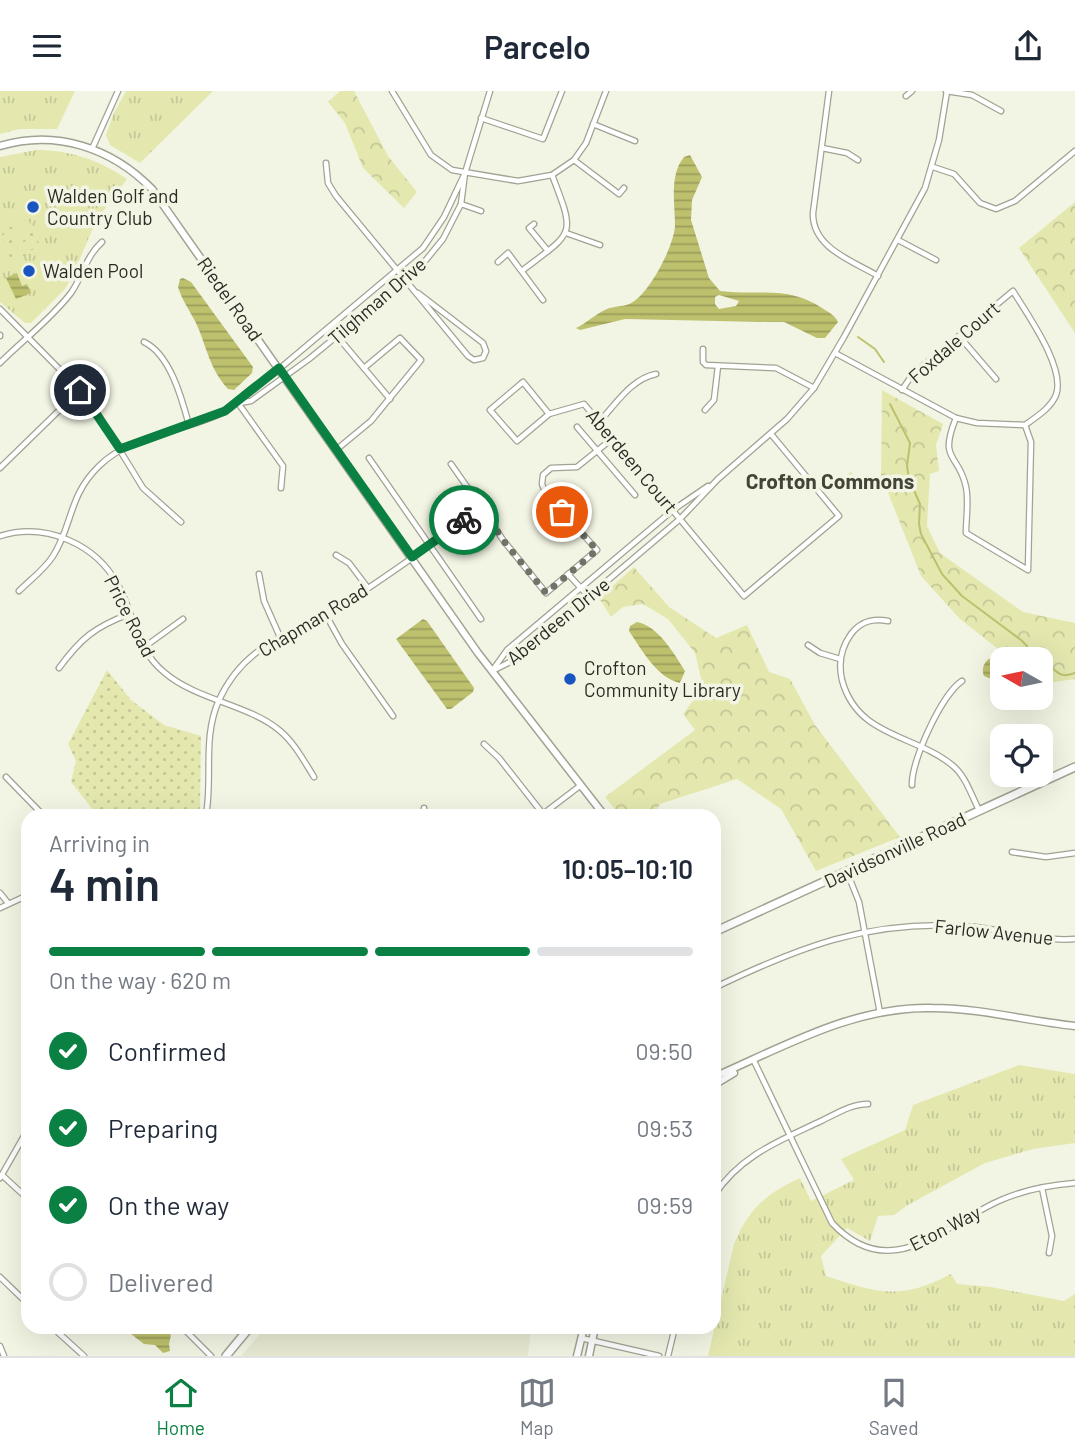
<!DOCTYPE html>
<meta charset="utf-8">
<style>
:root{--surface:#fff;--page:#f2f2f3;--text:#1f2937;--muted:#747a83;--line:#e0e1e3;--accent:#0b8043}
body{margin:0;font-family:Barlow,sans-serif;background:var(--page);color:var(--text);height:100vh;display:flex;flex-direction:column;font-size:26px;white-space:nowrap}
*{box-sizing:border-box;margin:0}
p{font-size:23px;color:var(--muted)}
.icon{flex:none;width:38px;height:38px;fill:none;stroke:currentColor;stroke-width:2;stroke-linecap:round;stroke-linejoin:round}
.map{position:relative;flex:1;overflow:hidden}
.details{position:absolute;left:21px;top:718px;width:700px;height:525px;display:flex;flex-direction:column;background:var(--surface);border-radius:21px;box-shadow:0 7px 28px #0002}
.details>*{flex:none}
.needle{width:46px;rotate:279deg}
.tools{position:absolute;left:990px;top:556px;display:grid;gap:14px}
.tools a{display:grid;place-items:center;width:63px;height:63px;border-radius:14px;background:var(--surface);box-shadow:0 7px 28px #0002;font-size:35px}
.pin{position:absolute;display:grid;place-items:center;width:60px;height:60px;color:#fff;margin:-30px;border:4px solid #fff;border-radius:50%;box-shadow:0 2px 7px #0007}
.courier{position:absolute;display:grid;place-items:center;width:70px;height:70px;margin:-35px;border:5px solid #0b8043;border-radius:50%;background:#fff;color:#222;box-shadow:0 2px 9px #0007}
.summary em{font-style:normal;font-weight:600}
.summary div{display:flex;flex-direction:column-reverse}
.summary{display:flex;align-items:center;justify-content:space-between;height:119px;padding:0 28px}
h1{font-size:46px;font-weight:600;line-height:52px}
.bar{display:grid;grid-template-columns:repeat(4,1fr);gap:10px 7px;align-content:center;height:84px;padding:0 28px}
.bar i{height:9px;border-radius:5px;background:var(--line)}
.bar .selected{background:var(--accent)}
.bar p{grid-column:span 4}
ol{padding:0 28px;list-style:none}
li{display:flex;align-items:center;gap:21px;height:77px}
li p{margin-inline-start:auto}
li .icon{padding:7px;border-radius:50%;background:var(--accent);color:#fff;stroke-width:4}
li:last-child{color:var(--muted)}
li i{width:38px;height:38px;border:4px solid var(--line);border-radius:50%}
header{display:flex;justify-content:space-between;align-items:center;height:91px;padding:0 28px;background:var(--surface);font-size:32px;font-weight:600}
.tabs{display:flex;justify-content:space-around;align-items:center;height:98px;border-top:2px solid var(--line);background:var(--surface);font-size:19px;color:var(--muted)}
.tabs a{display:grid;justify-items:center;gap:4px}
.tabs .selected{color:var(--accent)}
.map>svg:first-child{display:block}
</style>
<header><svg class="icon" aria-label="menu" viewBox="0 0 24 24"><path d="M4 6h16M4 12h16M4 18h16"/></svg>Parcelo<svg class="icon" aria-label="share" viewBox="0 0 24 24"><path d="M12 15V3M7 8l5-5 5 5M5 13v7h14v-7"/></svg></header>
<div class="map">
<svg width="1075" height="1265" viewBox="0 0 1075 1265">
<defs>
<pattern id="grass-tufts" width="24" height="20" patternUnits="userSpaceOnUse" patternTransform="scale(1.75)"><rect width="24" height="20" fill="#e4e8af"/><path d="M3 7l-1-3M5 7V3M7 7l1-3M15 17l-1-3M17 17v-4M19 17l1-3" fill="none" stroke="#c4c796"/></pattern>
<pattern id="forest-crowns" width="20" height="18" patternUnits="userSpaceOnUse" patternTransform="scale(1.75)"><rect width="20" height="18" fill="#e4e8af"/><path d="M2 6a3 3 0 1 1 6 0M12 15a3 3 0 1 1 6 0" fill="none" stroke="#c4c796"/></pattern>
<pattern id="park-dots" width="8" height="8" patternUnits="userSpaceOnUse" patternTransform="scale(1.75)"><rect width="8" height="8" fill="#e4e8af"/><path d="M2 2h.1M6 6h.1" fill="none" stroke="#c4c796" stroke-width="1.8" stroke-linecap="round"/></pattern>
<pattern id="water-rules" width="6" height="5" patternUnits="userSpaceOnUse" patternTransform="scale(1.75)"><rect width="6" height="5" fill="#bdc16e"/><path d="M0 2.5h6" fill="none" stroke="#9a9d5a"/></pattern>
</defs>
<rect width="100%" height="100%" fill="#f3f5e4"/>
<!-- built -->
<polygon fill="#e8ead2" points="266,1236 531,1236 528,1265 241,1265"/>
<!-- grass -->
<g fill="url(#grass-tufts)">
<polygon points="0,0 75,0 57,38 20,38 0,43"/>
<polygon points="126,0 213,0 140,72 110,54 106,44 114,22"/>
<path d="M 36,59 C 70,59 99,69 127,88 L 96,130 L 74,182 L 65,198 L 31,232 L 25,232 L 0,211 L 0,66 Z"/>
<path d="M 1019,974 L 1075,983 L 1075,1052 L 1033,1058 L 985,1072 L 908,1114 L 894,1124 L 878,1125 L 870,1150 L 847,1137 L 821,1165 L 826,1185 C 878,1202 900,1210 951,1183 L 957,1193 L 991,1196 L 1064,1210 L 1075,1203 L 1075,1265 L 708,1265 L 734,1153 C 749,1117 766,1103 800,1087 L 811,1110 L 854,1089 L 841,1068 L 905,1039 L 913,1014 Z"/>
</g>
<!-- forest -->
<g fill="url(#forest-crowns)">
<polygon points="340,0 354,0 388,65 417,101 404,117 363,77 345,32 328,11"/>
<polygon points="1075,111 1075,242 1019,157"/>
<polygon points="882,299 943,333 936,354 939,380 930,383 927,435 940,462 1023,521 1075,532 1075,588 1041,593 1041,569 1012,569 960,528 921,485 881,384"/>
<polygon points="634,476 669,516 716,547 747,534 769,581 790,588 815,634 900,746 816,780 781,718 737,688 660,713 653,724 620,724 605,706 695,639 683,623 703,596 695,562 668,528 643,513 623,516 611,526 599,507"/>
</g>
<!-- park -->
<g fill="url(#park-dots)">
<polygon points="28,128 41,157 12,171 0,141"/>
<polygon points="851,381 857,388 840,401 834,392"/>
<polygon points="107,579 131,609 164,634 201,645 200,717 197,724 97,724 71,691 76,670 68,653"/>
</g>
<!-- pitch -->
<g fill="#e4e8af">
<path d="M 23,134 L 28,134 L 30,139 C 24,144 13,150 5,150 L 2,145 L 5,142 Z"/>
<polygon points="30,148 34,157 15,166 11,157"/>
</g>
<!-- water -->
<g fill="url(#water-rules)" fill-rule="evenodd">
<path d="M 690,64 L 702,86 L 692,109 L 691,129 L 709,187 L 720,200 C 758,205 787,194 822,217 C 828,221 835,224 838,231 L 825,247 L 817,247 L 784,231 L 769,231 L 625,228 L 580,239 L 576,237 C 587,232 595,223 607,218 C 614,215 622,216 629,213 C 648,206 674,155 675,135 C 675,113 669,84 684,66 ZM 719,204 L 739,210 L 736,215 L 719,218 L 715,213 L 715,206 Z"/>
<polygon points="17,182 22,195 27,193 31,202 16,208 6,187"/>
<path d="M 183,187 L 191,191 L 253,276 L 252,282 L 234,299 L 228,298 C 209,277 207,256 196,232 C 190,220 182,209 178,196 L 180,188 Z"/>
<polygon points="423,528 427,530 474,597 473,601 451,618 447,618 396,548"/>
<path d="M 637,531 C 658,535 674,562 685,580 L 680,592 C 657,587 642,559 629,540 L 630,535 Z"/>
<path d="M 991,567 L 1003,573 L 1003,593 L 984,585 C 981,578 984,570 991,567 Z"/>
<polygon points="122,1236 162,1236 171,1244 169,1253 170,1260 163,1262 155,1254 144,1253"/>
</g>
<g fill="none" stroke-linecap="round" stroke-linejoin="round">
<!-- stream -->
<g stroke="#bdc16e" stroke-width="2">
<polyline points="858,246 875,258 884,271"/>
<polyline points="890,313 910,352 907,375 909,388 920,413 919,433 921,443 942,483 962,505 1021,549 1027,555 1031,569"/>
<path d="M 1041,574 L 1050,575 C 1059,583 1062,587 1075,582"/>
</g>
<defs>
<g id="minor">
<polyline points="392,0 431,64 452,79 518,90 552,84 574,69 586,52 606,0"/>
<path d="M 829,0 L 813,122 C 812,157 853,170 878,185"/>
<polyline points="946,0 972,4 1001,20"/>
<polyline points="906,5 912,0"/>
<polyline points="481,27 543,48 562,0"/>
<polyline points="593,33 635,50"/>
<polyline points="822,57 847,62 858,69"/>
<polyline points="92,58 118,0"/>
<polyline points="574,69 619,103 624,97"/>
<polyline points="326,72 328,92 336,105 468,265 474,269 483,267 486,260 483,252 418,202"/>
<polyline points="933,76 954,83 980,112 996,118 1015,110 1075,60"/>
<polyline points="461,113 481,120"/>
<polyline points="534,133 529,137 548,160"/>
<polyline points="566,142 600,154"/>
<polyline points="898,149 936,169"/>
<polyline points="498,171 508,162 543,209"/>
<path d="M 523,179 C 574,140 576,146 552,84"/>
<polyline points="0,218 80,299 91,312 143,397 181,431"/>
<polyline points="0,245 0,244"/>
<polyline points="337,245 390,308"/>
<polyline points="959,245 996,288"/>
<path d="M 144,251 C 170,263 182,308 189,334"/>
<polyline points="703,258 703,271 706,274 776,277 814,297"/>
<polyline points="835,262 956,327 977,332 1025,334"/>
<path d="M 0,272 C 23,249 51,228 71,202 C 83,185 86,165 102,151"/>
<path d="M 902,299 L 912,284 L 1013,200 C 1027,223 1066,277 1056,304 C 1050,318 1036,326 1025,334"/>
<polyline points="238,312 283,375 281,397"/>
<polyline points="239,312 251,310 309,268 405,189 421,175 443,148 461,113 465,82 490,0"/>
<polyline points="705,319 714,309 718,275"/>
<polyline points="549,323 523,291 490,319 517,350 549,323 584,313 744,505 839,425 771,343"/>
<path d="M 956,327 C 938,371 959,362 966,396 C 969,410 966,427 966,442 L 1028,479 L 1031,351 L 1025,334"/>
<path d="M 599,331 C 616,313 631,288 656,283"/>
<polyline points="577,336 635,404"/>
<polyline points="336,359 371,330 421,269 400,247 364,277"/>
<polyline points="369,367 481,528"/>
<polyline points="451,373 482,417"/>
<polyline points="0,377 80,299"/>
<path d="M 0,445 C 46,431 96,453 118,494 C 135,525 136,559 165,582 C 197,609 249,614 279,639 C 294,651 304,670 314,686"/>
<polyline points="336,464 349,472 368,497"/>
<polyline points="259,483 264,510 280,546"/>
<polyline points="568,483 589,506"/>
<path d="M 19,500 C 30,489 45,478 53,465 C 73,434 68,405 99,375 C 134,341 185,342 226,320 C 235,315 239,309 246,302 C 253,295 264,290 272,284 L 423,157 L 444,126 L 465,82"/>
<polyline points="326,524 342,553 393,625"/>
<path d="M 888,530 C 873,527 861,530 851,543 C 841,557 838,572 842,589 C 857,646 914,643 952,674 C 966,685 971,704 979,719"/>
<polyline points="808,554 820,562 840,568"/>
<polyline points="143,557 183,528"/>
<path d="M 59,577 C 81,547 95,536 129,523"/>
<polyline points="492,580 514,569 680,428 718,388 787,328 814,297 844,246 925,97 939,49 947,0"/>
<polyline points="492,580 507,559 673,419 708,395"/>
<polyline points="484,653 499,667 543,723"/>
<polyline points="6,686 43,724"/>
<path d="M 912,694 C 911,670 942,603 962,590"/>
<polyline points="543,723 581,694"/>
<path d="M 206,724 C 213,686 202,647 219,609 C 247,548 297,544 347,511 C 393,482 437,449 482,417 L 503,449 L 546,502 L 597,459 L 545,401 L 542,393 L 543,384 L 551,377 L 577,376 L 613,347"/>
<polyline points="423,724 424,717"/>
<polyline points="1012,761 1046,766 1075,762"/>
<polyline points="847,781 859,811 880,922"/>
<polyline points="0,802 8,812"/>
<polyline points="0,817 28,804"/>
<path d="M 714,897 C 799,856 868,829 964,835 C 1001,837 1038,851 1075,848"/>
<path d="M 754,970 L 832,1132 C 891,1195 943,1134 1001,1109 C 1024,1099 1050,1094 1075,1092"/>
<polyline points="2,1084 28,1108"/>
<polyline points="0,1087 28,1038"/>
<polyline points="1042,1097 1052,1145 1049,1162"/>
<path d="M 714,1105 C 739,1065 781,1049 821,1030 C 836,1023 851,1013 868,1013"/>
<polyline points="0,1186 28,1213"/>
<polyline points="52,1236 84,1265"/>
<polyline points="182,1236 211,1265"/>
<polyline points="581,1247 659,1265"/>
<polyline points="0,1255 4,1265"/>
<polyline points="668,1265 675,1236"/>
</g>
<g id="tertiary">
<path d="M 0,55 C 56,38 112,57 152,98 L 478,562 L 604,724"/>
<path d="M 714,986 C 783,956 854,915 932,917 C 980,917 1027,930 1075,935"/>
<polyline points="714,994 734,982"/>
<polyline points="577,1265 584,1236"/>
<polyline points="589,1265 595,1236"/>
</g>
<g id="secondary">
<polyline points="714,841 1075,676"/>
<polyline points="226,1265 250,1236"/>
</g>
</defs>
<!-- minor casing -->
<use href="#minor" stroke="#a1a293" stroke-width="7"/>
<!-- tertiary casing -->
<use href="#tertiary" stroke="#a1a293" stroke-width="9"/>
<!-- secondary casing -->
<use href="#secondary" stroke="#a1a293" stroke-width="10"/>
<!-- minor -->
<use href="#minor" stroke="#fff" stroke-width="4.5"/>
<!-- tertiary -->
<use href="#tertiary" stroke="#fff" stroke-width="6"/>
<!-- secondary -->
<use href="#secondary" stroke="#fff" stroke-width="7"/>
</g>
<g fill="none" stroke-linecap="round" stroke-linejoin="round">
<!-- done -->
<polyline stroke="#717268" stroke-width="7" stroke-dasharray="0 12.6" points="464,429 482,417 503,449 546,502 597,459 562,421"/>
<!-- route -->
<polyline stroke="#0b8043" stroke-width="9" points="80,299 120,358 225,320 279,277 412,466 464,429"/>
</g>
<!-- markers -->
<g fill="#1955c1" stroke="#f3f5e4" stroke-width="2.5">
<circle cx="33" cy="116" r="7"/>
<circle cx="29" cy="180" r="7"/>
<circle cx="570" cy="588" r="7"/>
</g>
<g text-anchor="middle" stroke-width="7" stroke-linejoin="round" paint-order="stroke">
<!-- poi labels -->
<g font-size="19" fill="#2b2b25" stroke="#f3f5e4" text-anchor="start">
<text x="47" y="112">Walden Golf and<tspan x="47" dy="22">Country Club</tspan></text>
<text x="43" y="187">Walden Pool</text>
<text x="584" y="584">Crofton<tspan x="584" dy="22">Community Library</tspan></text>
</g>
<!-- street labels -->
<g font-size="19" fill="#2b2b25" stroke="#f3f5e4">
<text transform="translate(230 208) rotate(55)" y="7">Riedel Road</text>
<text transform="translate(377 210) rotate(-41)" y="7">Tilghman Drive</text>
<text transform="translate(954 251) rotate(-41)" y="7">Foxdale Court</text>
<text transform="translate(632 370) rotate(50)" y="7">Aberdeen Court</text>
<text transform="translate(130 525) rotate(63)" y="7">Price Road</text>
<text transform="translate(313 529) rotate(-31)" y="7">Chapman Road</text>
<text transform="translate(558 530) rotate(-39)" y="7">Aberdeen Drive</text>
<text transform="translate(895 759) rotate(-25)" y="7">Davidsonville Road</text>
<text transform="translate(994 841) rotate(6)" y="7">Farlow Avenue</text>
<text transform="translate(945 1137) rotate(-27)" y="7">Eton Way</text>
</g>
<!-- neighbourhood labels -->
<g font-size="21" font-weight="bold" fill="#434437" stroke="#f3f5e4">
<text x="830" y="398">Crofton Commons</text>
</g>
</g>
</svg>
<div class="tools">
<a><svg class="needle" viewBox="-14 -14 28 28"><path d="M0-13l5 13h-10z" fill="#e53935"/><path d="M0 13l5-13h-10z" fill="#747a83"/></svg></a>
<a><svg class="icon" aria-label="locate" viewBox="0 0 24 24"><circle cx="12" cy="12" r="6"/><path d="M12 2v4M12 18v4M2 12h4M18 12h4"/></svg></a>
</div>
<div class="pin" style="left:562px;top:421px;background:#ea580c"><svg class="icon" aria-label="bag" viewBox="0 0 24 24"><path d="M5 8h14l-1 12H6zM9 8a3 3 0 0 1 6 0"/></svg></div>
<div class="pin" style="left:80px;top:299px;background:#1f2937"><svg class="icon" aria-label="home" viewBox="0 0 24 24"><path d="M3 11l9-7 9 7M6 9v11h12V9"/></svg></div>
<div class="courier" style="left:464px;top:429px"><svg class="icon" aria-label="bike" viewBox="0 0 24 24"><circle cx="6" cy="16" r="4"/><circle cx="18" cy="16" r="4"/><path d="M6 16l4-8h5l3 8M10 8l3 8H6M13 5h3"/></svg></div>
<section class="details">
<div class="summary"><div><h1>4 min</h1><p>Arriving in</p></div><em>10:05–10:10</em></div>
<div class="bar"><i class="selected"></i><i class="selected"></i><i class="selected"></i><i></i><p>On the way · 620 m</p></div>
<ol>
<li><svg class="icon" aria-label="check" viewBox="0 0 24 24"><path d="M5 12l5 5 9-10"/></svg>Confirmed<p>09:50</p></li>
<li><svg class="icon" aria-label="check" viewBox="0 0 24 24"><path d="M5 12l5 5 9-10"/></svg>Preparing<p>09:53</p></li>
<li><svg class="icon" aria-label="check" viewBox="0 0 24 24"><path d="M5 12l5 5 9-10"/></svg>On the way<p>09:59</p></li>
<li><i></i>Delivered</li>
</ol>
</section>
</div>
<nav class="tabs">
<a class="selected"><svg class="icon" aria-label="home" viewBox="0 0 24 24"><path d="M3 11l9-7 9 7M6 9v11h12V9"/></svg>Home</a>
<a><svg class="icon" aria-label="map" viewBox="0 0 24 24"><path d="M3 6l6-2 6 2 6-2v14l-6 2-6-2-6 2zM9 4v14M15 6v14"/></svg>Map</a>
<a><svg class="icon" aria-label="saved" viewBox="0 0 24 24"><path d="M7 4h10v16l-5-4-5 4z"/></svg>Saved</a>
</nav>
